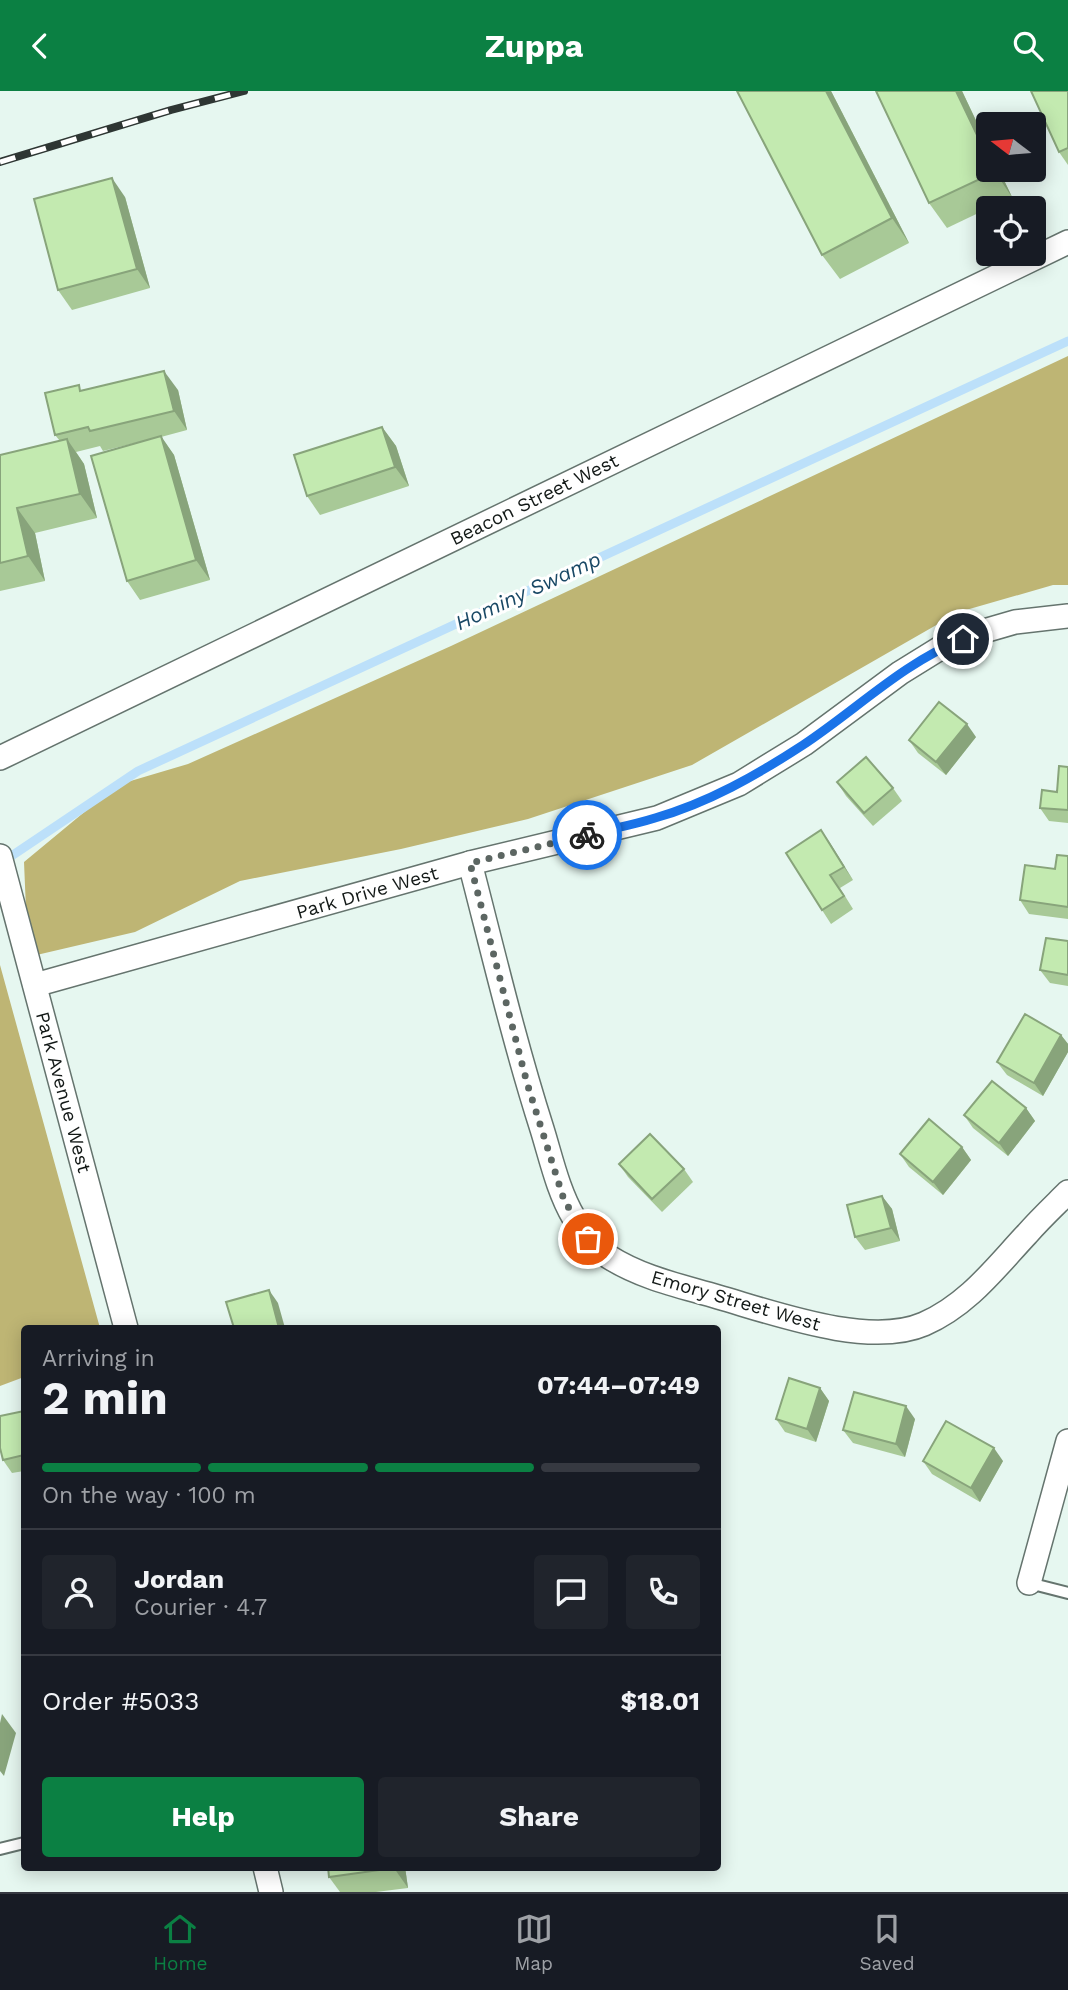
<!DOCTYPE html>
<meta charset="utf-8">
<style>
:root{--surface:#171b24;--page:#20242c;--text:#f1f3f6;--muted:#9ea1a6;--line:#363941;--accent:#0b8043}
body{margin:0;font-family:"Work Sans",sans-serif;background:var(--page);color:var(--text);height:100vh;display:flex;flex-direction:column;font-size:26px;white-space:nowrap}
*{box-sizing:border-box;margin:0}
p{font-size:23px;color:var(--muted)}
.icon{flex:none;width:38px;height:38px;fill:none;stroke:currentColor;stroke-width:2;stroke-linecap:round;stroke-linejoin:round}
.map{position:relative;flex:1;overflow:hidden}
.drawer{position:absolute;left:21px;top:1234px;width:700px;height:546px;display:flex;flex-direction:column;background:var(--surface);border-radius:7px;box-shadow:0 4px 18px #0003}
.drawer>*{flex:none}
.needle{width:46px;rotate:286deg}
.controls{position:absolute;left:976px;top:21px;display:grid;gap:14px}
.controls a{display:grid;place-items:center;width:70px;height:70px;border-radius:7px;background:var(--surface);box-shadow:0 4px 18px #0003;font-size:35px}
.pin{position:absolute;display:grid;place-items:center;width:60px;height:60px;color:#fff;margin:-30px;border:4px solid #fff;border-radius:50%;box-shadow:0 2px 7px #0007}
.courier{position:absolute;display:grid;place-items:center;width:70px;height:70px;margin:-35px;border:5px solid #1a73e8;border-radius:50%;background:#fff;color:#222;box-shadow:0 2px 9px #0007}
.headline em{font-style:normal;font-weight:700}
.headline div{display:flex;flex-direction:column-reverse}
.headline{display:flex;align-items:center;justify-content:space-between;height:119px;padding:0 21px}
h1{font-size:46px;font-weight:700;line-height:52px}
.bar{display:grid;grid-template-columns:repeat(4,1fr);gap:10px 7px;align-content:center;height:84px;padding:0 21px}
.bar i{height:9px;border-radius:5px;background:var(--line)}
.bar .selected{background:var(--accent)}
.bar p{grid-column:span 4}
.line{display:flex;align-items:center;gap:18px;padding:0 21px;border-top:2px solid var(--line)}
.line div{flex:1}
.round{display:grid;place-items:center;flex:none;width:74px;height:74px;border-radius:7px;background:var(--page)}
.cta{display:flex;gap:14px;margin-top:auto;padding:14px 21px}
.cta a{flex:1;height:80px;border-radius:7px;background:var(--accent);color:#fff;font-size:28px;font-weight:700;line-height:80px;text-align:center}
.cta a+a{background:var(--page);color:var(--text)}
header{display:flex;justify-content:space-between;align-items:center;height:91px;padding:0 21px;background:var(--accent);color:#fff;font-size:32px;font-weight:700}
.tab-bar{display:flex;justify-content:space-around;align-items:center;height:98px;border-top:2px solid var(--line);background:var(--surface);font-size:19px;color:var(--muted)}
.tab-bar a{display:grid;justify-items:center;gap:4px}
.tab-bar .selected{color:var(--accent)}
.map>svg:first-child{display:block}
</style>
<header><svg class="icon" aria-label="back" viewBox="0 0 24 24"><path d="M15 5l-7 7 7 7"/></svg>Zuppa<svg class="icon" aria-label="search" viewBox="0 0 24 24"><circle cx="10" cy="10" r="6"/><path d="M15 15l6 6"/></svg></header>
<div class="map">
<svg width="1068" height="1801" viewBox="0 0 1068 1801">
<rect width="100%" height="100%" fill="#e6f7f0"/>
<!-- forest -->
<g fill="#beb574">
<polygon points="1068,265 1068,494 1053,494 959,521 692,674 528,728 401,758 240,790 135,841 28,866 24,771 117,694 188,673 451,555"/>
<polygon points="0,874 100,1237 24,1237 24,1286 0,1295"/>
</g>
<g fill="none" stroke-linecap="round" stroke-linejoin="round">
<!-- stream -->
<polyline stroke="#bce0fa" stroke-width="9" points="4,770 138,680 1068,250"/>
<defs>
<g id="lane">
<polyline points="1029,1492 1068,1502"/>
<polyline points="0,1758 24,1752"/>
</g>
<g id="street">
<polyline points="0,667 1068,151"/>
<polyline points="0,765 126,1237"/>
<path d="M 470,772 C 493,861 514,950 542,1038 C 551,1067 558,1100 574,1127 C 583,1142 594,1157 609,1166 C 642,1187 681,1195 718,1206 C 774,1222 869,1257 924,1233 C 968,1214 996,1176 1027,1143 C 1040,1128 1054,1115 1068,1101"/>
<polyline points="35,894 470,772 657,727 739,693 804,653 900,582 942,556 984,540 1015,531 1068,525"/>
<polyline points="1029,1492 1068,1350"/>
<polyline points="265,1776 271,1801"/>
</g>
</defs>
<!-- lane casing -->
<use href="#lane" stroke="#65746e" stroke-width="14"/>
<!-- street casing -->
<use href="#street" stroke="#65746e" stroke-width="26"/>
<!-- lane -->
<use href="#lane" stroke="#fff" stroke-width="10"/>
<!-- street -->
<use href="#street" stroke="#fff" stroke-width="23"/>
<defs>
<polyline id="rail" points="0,71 171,19 244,0"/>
</defs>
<!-- rail casing -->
<use href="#rail" stroke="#2e3633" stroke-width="8"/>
<!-- rail -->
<use href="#rail" stroke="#fff" stroke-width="5" stroke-dasharray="16" stroke-linecap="butt"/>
</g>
<!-- wall -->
<g fill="#a8c997">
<polygon points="831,0 909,152 840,188 822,164"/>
<polygon points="876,0 962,0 1012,106 947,137 929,112"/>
<polygon points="1068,0 1068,74 1059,61"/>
<polygon points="125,106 150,197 72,219 58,199"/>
<polygon points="82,299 178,299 187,339 161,346 174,364 210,489 140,509 127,490 147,349 103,360 100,355 76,361 84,373 97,427 35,442 45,490 0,500 0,364 60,350 55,344"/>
<polygon points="382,336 396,355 409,395 320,424 307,405"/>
<polygon points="976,646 946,684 918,662 909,649"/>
<polygon points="1068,676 1068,732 1049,730 1040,717 1057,701"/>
<polygon points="837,691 893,697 902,710 873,735 846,705"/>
<polygon points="821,739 853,789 840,797 853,818 831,833 822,819"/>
<polygon points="1068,765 1068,828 1029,823 1020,809"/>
<polygon points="1068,850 1068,895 1050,892 1040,879"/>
<polygon points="1061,944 1068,953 1068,961 1043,1005 1007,984 997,971"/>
<polygon points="1026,1017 1035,1030 1008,1065 973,1037 964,1024"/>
<polygon points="962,1056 971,1069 943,1104 909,1076 900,1063"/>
<polygon points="619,1073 684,1078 693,1091 662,1121 628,1086"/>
<polygon points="882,1105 892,1118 900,1150 865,1159 855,1146"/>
<polygon points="820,1297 829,1310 816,1351 785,1341 776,1328"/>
<polygon points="24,1320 24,1380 12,1382 3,1369"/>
<polygon points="915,1328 905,1366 853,1352 843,1339"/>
<polygon points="923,1370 1003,1370 980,1411 932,1383"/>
<polygon points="328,1776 405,1776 408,1797 376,1801 340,1801 329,1786"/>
</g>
<!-- shaded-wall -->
<g fill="#88a47b">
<polygon points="826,0 831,0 909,152 892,127"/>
<polygon points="956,0 962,0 989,57 989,69"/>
<polygon points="993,79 999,79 1012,106 995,81"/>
<polygon points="112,87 125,106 150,197 137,178"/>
<polygon points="164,280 178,299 187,339 174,320"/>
<polygon points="382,336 396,355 409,395 395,376"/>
<polygon points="161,345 174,364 210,489 196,469"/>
<polygon points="67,348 84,373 97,427 80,403"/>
<polygon points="17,417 35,442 45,490 28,465"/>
<polygon points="967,633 976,646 946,684 936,671"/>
<polygon points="821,739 830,752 853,789 844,776"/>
<polygon points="1061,944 1068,953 1068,961 1043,1005 1034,992"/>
<polygon points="1026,1017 1035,1030 1008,1065 999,1052"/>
<polygon points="962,1056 971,1069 943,1104 933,1091"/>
<polygon points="882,1105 892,1118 900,1150 891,1137"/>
<polygon points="269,1199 278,1212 285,1237 279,1237"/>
<polygon points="820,1297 829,1310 816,1351 807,1338"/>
<polygon points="906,1315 915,1328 905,1366 896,1353"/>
<polygon points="994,1357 1003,1370 980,1411 971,1397"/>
<polygon points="2,1623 16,1642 4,1685 0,1680 0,1632"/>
<polygon points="394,1776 405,1776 408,1797 394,1777"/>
</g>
<!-- building -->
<g fill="#c3eab0" stroke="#88a47b" stroke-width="2">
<polygon points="737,0 826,0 892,127 822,164"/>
<polygon points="876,0 956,0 989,69 989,79 993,79 995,81 929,112"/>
<polygon points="1031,0 1068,0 1068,57 1059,61"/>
<polygon points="112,87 137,178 58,199 34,108"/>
<polygon points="164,280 174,320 90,340 88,336 55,344 45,302 79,294 80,300"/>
<polygon points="382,336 395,376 307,405 294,364"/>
<polygon points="161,345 196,469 127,490 91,365"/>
<polygon points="67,348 80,403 17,417 28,465 0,472 0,364"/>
<polygon points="939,611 967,633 936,671 909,649"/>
<polygon points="866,666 893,697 864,722 837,691"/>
<polygon points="1059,675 1068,676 1068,719 1040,717 1042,699 1057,701"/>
<polygon points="821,739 844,776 830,784 844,805 822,819 786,762"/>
<polygon points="1057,764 1068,765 1068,816 1020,809 1025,774 1055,778"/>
<polygon points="1046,847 1068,850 1068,884 1040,879"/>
<polygon points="1025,923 1061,944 1034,992 997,971"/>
<polygon points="992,990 1026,1017 999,1052 964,1024"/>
<polygon points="929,1028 962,1056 933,1091 900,1063"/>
<polygon points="650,1043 684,1078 652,1108 619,1073"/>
<polygon points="882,1105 891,1137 855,1146 847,1114"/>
<polygon points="269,1199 279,1237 234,1237 226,1211"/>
<polygon points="789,1287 820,1297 807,1338 776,1328"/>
<polygon points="854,1301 906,1315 896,1353 843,1339"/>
<polygon points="24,1320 24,1364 3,1369 0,1357 0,1325"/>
<polygon points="946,1330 994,1357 971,1397 923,1370"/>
<polygon points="328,1776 394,1776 394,1777 329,1786"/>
</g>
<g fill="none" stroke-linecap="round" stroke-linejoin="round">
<!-- done -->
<polyline stroke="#5c6662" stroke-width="7" stroke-dasharray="0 12.6" points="587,744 470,772 527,992 564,1109 588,1148"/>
<!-- route -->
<path stroke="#1a73e8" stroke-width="9" d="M 587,744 C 610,738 633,734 655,727 C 708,712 757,684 803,654 C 856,619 903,572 963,548"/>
</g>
<g text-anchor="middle" stroke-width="6" stroke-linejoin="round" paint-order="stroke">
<!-- street labels -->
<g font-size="19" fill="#121816" stroke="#fff">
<text transform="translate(534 408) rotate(-26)" y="7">Beacon Street West</text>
<text transform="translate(367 801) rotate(-16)" y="7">Park Drive West</text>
<text transform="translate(64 1001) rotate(75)" y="7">Park Avenue West</text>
<text transform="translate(736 1209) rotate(16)" y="7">Emory Street West</text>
</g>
<!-- water labels -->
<g font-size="21" font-style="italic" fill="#194865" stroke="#fff">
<text transform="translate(528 500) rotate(-25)" y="7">Hominy Swamp</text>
</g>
</g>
</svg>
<div class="controls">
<a><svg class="needle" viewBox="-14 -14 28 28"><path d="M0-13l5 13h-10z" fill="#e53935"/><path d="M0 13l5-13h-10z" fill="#9ea1a6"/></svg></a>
<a><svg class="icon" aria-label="locate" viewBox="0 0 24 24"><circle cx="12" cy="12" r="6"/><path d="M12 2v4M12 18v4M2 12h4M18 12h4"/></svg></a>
</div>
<div class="pin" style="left:588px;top:1148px;background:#ea580c"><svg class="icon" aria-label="bag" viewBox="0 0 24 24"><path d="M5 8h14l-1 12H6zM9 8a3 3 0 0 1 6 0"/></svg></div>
<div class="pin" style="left:963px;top:548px;background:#1f2937"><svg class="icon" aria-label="home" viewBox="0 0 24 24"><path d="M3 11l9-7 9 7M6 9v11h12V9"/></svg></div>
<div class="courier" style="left:587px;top:744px"><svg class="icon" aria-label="bike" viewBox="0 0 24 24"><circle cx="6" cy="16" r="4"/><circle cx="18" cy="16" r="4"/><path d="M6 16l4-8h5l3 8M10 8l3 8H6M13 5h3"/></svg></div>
<section class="drawer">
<div class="headline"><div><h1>2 min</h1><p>Arriving in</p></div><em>07:44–07:49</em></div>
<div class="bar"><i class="selected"></i><i class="selected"></i><i class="selected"></i><i></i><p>On the way · 100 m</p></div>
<div class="line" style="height:126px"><a class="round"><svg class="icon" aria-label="person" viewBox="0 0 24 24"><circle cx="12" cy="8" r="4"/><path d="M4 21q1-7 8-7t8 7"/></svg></a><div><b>Jordan</b><p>Courier · 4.7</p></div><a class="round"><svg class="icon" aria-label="chat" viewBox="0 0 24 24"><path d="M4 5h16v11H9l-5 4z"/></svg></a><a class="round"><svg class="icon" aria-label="phone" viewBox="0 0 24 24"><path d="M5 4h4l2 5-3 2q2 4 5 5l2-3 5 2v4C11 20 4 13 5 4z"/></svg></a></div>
<div class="line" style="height:91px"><div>Order #5033</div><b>$18.01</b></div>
<div class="cta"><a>Help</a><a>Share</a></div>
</section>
</div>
<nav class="tab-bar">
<a class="selected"><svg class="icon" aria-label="home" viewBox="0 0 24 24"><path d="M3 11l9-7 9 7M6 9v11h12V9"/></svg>Home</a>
<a><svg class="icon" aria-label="map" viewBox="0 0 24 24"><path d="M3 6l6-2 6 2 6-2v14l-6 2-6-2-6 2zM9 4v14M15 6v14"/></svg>Map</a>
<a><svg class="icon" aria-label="saved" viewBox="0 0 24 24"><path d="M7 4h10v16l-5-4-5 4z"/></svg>Saved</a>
</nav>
